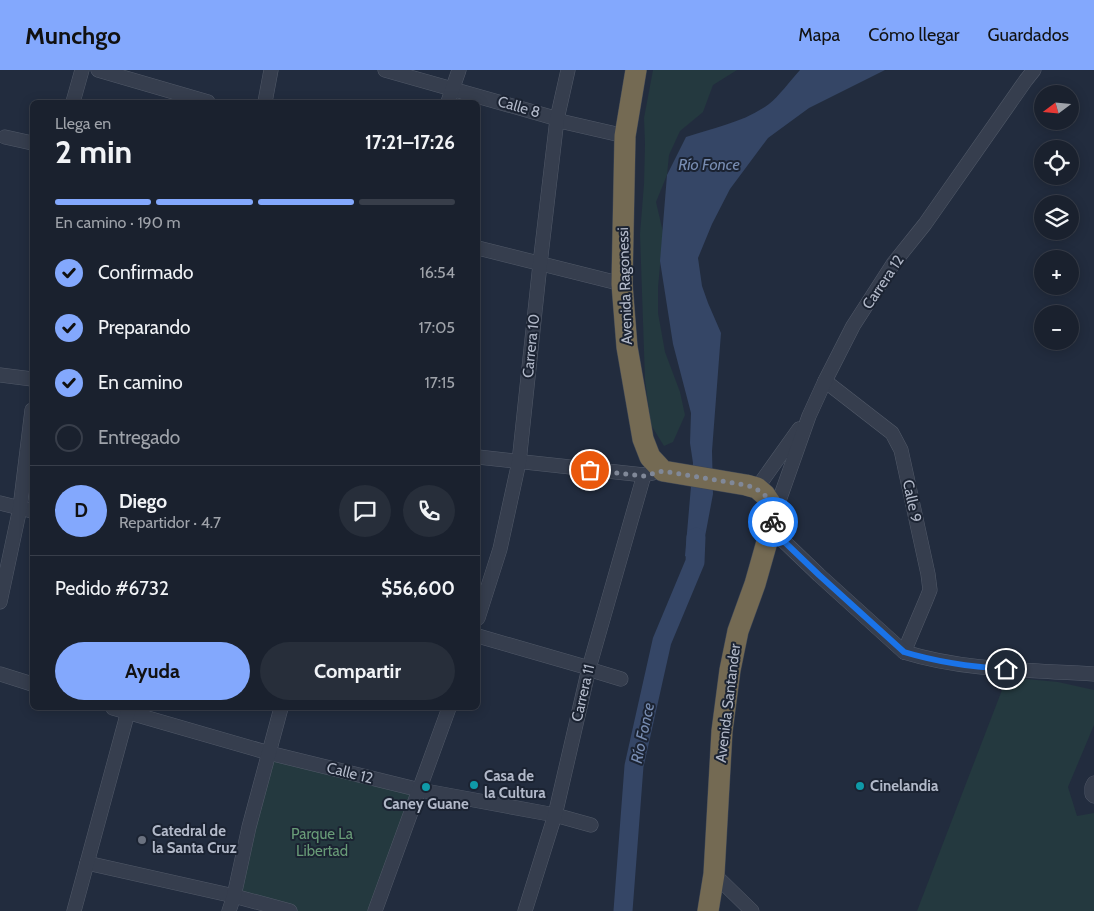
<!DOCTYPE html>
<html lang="es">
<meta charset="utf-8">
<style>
:root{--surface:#1a212e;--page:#272e3a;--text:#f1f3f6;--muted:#9fa3aa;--line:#383e4a;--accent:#83a8fd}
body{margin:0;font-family:Cabin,sans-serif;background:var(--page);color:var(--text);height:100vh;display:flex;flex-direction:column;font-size:19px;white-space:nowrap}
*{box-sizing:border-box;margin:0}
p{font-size:16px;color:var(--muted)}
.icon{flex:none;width:28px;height:28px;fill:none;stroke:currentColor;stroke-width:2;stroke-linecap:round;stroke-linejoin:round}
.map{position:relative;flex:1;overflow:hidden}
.panel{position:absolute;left:30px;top:30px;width:450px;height:610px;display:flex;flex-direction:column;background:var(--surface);border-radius:8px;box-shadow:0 2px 12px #0003,0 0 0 1px var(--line)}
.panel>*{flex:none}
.needle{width:32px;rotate:254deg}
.buttons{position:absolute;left:1034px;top:15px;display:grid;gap:10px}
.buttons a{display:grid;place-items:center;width:45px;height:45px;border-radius:50%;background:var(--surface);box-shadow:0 2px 12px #0003,0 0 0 1px var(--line);font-size:25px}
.pin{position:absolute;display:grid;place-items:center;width:42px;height:42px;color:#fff;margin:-21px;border:2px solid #fff;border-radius:50%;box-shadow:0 1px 5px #0007}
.courier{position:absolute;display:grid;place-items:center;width:50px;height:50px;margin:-25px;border:4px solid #1a73e8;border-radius:50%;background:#fff;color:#222;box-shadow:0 1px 6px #0007}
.headline em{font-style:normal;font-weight:800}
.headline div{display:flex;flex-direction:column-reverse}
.headline{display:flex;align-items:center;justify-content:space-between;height:85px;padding:0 25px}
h1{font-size:32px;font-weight:800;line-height:38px}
.bar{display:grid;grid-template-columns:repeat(4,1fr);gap:8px 5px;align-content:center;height:60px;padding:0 25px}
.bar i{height:6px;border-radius:4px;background:var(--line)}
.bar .active{background:var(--accent)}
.bar p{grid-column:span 4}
.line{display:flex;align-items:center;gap:12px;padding:0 25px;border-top:1px solid var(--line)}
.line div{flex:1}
.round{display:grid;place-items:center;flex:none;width:52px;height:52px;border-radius:26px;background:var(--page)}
ol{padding:0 25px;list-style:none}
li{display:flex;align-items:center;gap:15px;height:55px}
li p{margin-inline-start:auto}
li .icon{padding:5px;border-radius:50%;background:var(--accent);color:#111;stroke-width:4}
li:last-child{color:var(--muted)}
li i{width:28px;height:28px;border:2px solid var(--line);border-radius:50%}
.button{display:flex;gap:10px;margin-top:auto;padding:10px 25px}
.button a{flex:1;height:58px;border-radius:30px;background:var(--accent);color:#111;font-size:20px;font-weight:800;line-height:58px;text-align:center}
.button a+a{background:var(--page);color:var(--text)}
header{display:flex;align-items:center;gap:30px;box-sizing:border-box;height:70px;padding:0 25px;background:var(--accent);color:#111}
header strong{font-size:24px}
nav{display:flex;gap:28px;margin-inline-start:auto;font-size:18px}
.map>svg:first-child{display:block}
</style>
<header>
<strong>Munchgo</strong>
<nav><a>Mapa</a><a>Cómo llegar</a><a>Guardados</a></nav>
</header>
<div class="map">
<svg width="1094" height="841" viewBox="0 0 1094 841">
<rect width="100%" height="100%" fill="#222c3e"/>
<!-- green -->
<g fill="#24393f">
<polygon points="653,0 737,0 713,15 703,42 680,61 669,85 667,105 656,132 663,162 658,218 658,243 665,282 680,322 685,345 673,372 664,376 651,355 645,310 640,164 644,114 645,74 644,48"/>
<polygon points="1007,607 1058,612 1094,620 1094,655 1068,717 1077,746 1094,743 1094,841 917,841"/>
<polygon points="272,689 412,724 370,841 292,841 238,824"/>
</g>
<!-- water -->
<path fill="#354666" d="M 800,0 L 885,0 L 809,38 L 768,68 L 730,119 L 712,154 L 698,188 L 702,216 L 708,233 L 721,263 L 712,381 L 713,424 L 701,488 L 695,492 L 685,486 L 693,393 L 690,373 L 691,343 L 673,274 L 660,191 L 667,105 L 686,67 C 713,58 745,52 769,34 C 778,27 791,10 800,0 Z"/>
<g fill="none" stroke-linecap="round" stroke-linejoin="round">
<!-- river -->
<polyline stroke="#354666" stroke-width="19" points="623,841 634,696 662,571 695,492 696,467"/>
<defs>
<g id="minor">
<polyline points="98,0 208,32"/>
<polyline points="385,0 551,47 564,52 625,66"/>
<polyline points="73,32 82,0"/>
<polyline points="265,32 271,0"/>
<polyline points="448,32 459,0"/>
<polyline points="5,67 32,73"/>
<polyline points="478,178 622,214"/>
<polyline points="0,305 32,309"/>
<polyline points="825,311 892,363 901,380 928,504 930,520 926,530 904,582"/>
<polyline points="478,387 644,405 653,403"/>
<polyline points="757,418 799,359"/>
<polyline points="0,433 32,441"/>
<polyline points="774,445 809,346 825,311 853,256 893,194 925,154 1026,10 1034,0"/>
<path d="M 771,459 L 819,505 L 904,582 C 965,601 1031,600 1094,604"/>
<polyline points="0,532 20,438 32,340"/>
<polyline points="478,548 500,479 519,392 540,194 557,49 568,0"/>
<polyline points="478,566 589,598"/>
<polyline points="588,599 621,609"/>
<polyline points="0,604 32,614"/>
<polyline points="113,638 269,683 420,720 555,745 591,755"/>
<polyline points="1094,713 1092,717 1092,724 1094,726"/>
<polyline points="87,793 234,826 290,841"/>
<polyline points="714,804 752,841"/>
<polyline points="74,841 129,638"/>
<polyline points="229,841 234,826 249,757 281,638"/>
<polyline points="375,841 449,638"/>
<polyline points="525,841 555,745 589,598 644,405"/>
</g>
<polyline id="highway" points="636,0 625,66 622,214 627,277 643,369 650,387 663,401 746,415 757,418 765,425 771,434 774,447 755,514 738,561 730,600 722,661 714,804 708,841"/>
</defs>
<!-- minor casing -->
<use href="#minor" stroke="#515968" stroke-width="15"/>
<!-- highway casing -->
<use href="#highway" stroke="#3e4655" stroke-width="22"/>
<!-- minor -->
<use href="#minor" stroke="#363e4e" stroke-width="14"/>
<!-- highway -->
<use href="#highway" stroke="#746a53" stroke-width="21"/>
</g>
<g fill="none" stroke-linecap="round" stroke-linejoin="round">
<!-- done -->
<path stroke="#808898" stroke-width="5" stroke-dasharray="0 9" d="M 590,400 L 644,406 L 663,401 L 746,415 C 763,420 777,432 773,452"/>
<!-- route -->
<path stroke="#1a73e8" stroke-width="6" d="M 773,452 L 771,459 L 819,505 L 904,582 C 937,592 972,597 1006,599"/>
</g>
<!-- markers -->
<g fill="#0f9aa8" stroke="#1b2332" stroke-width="2">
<circle cx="474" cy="715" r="5"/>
<circle cx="860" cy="716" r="5"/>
<circle cx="426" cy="717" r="5"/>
</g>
<circle fill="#6b7280" stroke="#1b2332" stroke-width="2" cx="142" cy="770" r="5"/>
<g text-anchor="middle" stroke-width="4" stroke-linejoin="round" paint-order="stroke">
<!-- street labels -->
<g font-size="15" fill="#b2b9c9" stroke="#1b2332">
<text transform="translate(519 37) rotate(16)" y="5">Calle 8</text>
<text transform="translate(883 212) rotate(-56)" y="5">Carrera 12</text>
<text transform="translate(625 216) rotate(-92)" y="5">Avenida Ragonessi</text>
<text transform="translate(531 276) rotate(-84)" y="5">Carrera 10</text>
<text transform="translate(912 431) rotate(78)" y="5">Calle 9</text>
<text transform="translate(583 623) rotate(-77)" y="5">Carrera 11</text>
<text transform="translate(728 633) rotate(-83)" y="5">Avenida Santander</text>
<text transform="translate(350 703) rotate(14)" y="5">Calle 12</text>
</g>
<!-- poi labels -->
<g font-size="15" font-weight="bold" fill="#b2b9c9" stroke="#1b2332" text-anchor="start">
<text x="484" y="711">Casa de<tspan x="484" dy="17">la Cultura</tspan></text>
<text x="870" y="721">Cinelandia</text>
<text x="426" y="739" text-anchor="middle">Caney Guane</text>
<text x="152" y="766">Catedral de<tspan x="152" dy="17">la Santa Cruz</tspan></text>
</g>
<!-- park labels -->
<g font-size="15" fill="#689b77" stroke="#1b2332">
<text x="322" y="769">Parque La<tspan x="322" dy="17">Libertad</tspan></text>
</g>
<!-- water labels -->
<g font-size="16" font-style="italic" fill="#788db2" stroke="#1b2332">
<text x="709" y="100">Río Fonce</text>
<text transform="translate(642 663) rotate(-78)" y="6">Río Fonce</text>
</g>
</g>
</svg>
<div class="buttons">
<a><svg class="needle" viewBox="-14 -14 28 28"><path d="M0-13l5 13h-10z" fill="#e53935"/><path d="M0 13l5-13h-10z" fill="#9fa3aa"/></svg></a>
<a><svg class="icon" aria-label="locate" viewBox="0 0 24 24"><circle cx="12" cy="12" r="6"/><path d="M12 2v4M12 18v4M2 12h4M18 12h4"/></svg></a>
<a><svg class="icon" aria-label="layers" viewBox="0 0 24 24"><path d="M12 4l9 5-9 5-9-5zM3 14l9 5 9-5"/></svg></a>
<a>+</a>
<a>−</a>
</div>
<div class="pin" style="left:590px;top:400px;background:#ea580c"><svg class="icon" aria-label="bag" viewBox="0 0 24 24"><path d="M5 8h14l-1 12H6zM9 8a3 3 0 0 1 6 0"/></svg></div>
<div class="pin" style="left:1006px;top:599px;background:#1f2937"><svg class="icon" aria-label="home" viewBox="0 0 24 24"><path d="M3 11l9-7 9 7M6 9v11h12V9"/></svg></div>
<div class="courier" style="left:773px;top:452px"><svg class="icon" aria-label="bike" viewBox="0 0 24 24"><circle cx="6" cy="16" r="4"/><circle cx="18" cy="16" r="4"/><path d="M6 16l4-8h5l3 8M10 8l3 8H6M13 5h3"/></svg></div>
<section class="panel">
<div class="headline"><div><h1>2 min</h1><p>Llega en</p></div><em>17:21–17:26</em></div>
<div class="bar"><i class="active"></i><i class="active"></i><i class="active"></i><i></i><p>En camino · 190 m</p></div>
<ol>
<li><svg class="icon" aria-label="check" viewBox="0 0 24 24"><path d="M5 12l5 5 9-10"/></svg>Confirmado<p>16:54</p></li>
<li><svg class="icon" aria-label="check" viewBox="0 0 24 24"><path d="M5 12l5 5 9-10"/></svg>Preparando<p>17:05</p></li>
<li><svg class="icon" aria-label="check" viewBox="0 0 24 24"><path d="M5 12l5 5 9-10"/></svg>En camino<p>17:15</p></li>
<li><i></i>Entregado</li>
</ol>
<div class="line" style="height:90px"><b class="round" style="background:var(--accent);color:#111">D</b><div><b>Diego</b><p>Repartidor · 4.7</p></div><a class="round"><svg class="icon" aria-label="chat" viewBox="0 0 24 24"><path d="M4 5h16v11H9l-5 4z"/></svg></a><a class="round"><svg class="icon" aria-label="phone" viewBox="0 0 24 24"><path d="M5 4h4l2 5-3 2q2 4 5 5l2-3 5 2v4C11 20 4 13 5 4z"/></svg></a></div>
<div class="line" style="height:65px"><div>Pedido #6732</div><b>$56,600</b></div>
<div class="button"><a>Ayuda</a><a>Compartir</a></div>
</section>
</div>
